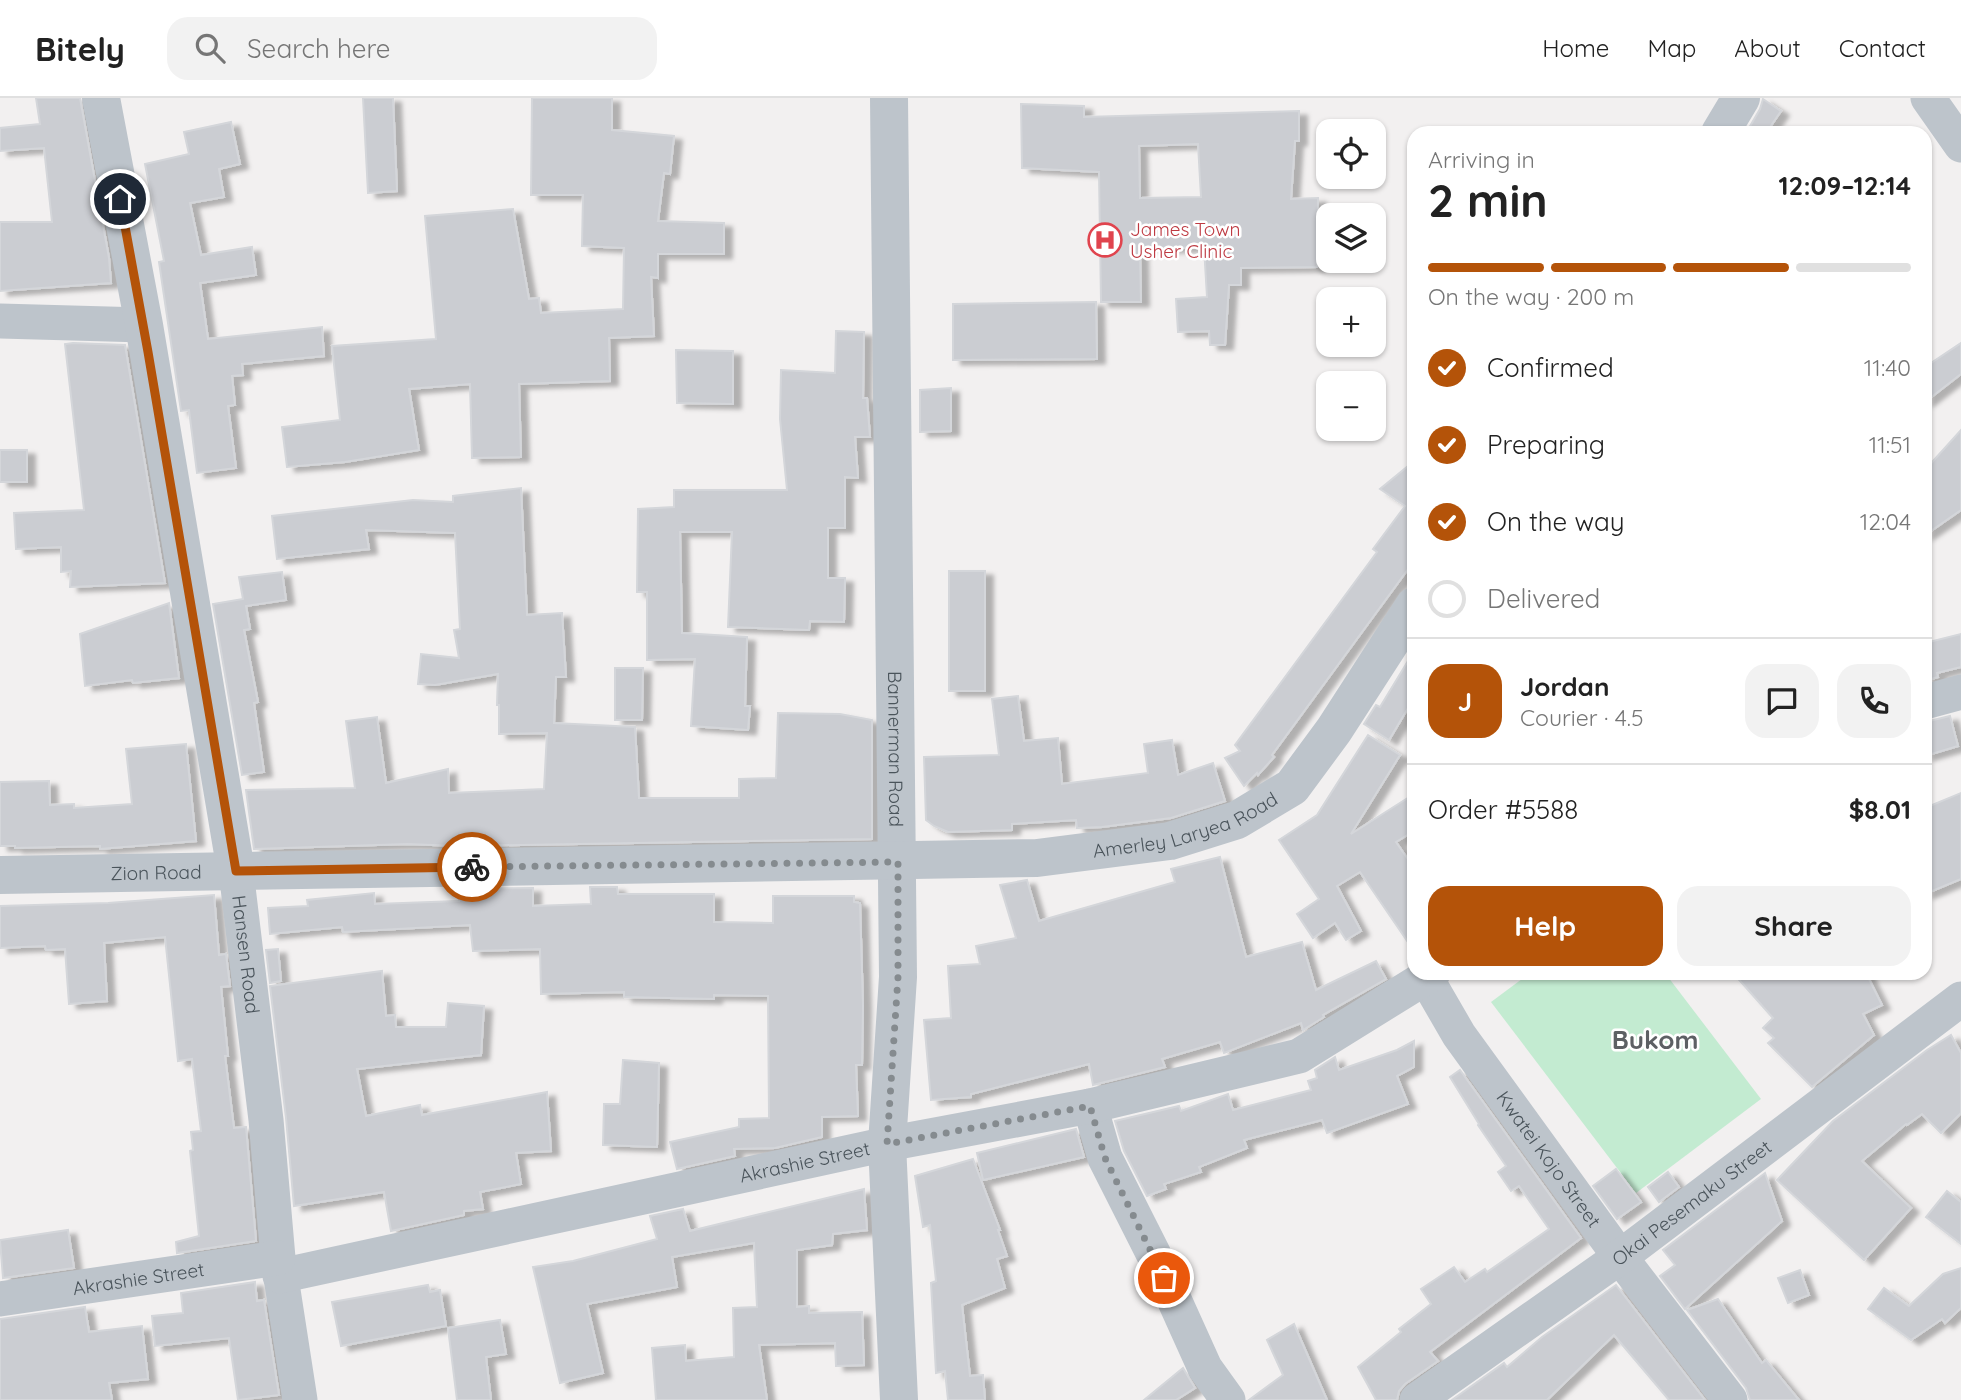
<!DOCTYPE html>
<meta charset="utf-8">
<style>
:root{--surface:#fff;--page:#f2f2f2;--text:#222;--muted:#767676;--line:#e0e0e0;--accent:#b45309}
body{margin:0;font-family:Quicksand,sans-serif;background:var(--page);color:var(--text);height:100vh;display:flex;flex-direction:column;font-size:26px;white-space:nowrap}
*{box-sizing:border-box;margin:0}
p{font-size:23px;color:var(--muted)}
.icon{flex:none;width:38px;height:38px;fill:none;stroke:currentColor;stroke-width:2;stroke-linecap:round;stroke-linejoin:round}
.map{position:relative;flex:1;overflow:hidden}
.drawer{position:absolute;left:1407px;top:28px;width:525px;height:854px;display:flex;flex-direction:column;background:var(--surface);border-radius:21px;box-shadow:0 2px 5px #0004}
.drawer>*{flex:none}
.tools{position:absolute;left:1316px;top:21px;display:grid;gap:14px}
.tools a{display:grid;place-items:center;width:70px;height:70px;border-radius:14px;background:var(--surface);box-shadow:0 2px 5px #0004;font-size:35px}
.pin{position:absolute;display:grid;place-items:center;width:60px;height:60px;color:#fff;margin:-30px;border:4px solid #fff;border-radius:50%;box-shadow:0 2px 7px #0007}
.courier{position:absolute;display:grid;place-items:center;width:70px;height:70px;margin:-35px;border:5px solid #b45309;border-radius:50%;background:#fff;color:#222;box-shadow:0 2px 9px #0007}
.head em{font-style:normal;font-weight:700}
.head div{display:flex;flex-direction:column-reverse}
.head{display:flex;align-items:center;justify-content:space-between;height:119px;padding:0 21px}
h1{font-size:46px;font-weight:700;line-height:52px}
.bar{display:grid;grid-template-columns:repeat(4,1fr);gap:10px 7px;align-content:center;height:84px;padding:0 21px}
.bar i{height:9px;border-radius:5px;background:var(--line)}
.bar .selected{background:var(--accent)}
.bar p{grid-column:span 4}
.line{display:flex;align-items:center;gap:18px;padding:0 21px;border-top:2px solid var(--line)}
.line div{flex:1}
.round{display:grid;place-items:center;flex:none;width:74px;height:74px;border-radius:21px;background:var(--page)}
ol{padding:0 21px;list-style:none}
li{display:flex;align-items:center;gap:21px;height:77px}
li p{margin-inline-start:auto}
li .icon{padding:7px;border-radius:50%;background:var(--accent);color:#fff;stroke-width:4}
li:last-child{color:var(--muted)}
li i{width:38px;height:38px;border:4px solid var(--line);border-radius:50%}
.button{display:flex;gap:14px;margin-top:auto;padding:14px 21px}
.button a{flex:1;height:80px;border-radius:21px;background:var(--accent);color:#fff;font-size:28px;font-weight:700;line-height:80px;text-align:center}
.button a+a{background:var(--page);color:var(--text)}
header{display:flex;align-items:center;gap:42px;box-sizing:border-box;height:98px;padding:0 35px;background:var(--surface);border-bottom:2px solid var(--line)}
header strong{font-size:33px}
nav{display:flex;gap:38px;margin-inline-start:auto;font-size:24px}
.search{width:490px;height:63px;background:var(--page);display:flex;align-items:center;gap:18px;box-sizing:border-box;padding:0 24px;border-radius:21px;color:var(--muted);font-size:26px}
.map>svg:first-child{display:block}
</style>
<header>
<strong>Bitely</strong>
<div class="search"><svg class="icon" aria-label="search" viewBox="0 0 24 24"><circle cx="10" cy="10" r="6"/><path d="M15 15l6 6"/></svg>Search here</div>
<nav><a>Home</a><a>Map</a><a>About</a><a>Contact</a></nav>
</header>
<div class="map">
<svg width="1961" height="1302" viewBox="0 0 1961 1302">
<defs>
<filter id="shadow"><feDropShadow dx="8" dy="4.5" stdDeviation="2" flood-color="#0004"/></filter>
</defs>
<rect width="100%" height="100%" fill="#f2f0f0"/>
<!-- green -->
<polygon fill="#c3ebd1" points="1530,875 1665,875 1761,1001 1636,1095 1491,904"/>
<!-- building -->
<g fill="#cbcdd2" stroke="#d4d6da" stroke-width="2" fill-rule="evenodd" filter="url(#shadow)">
<polygon points="36,0 80,0 109,160 111,185 0,193 0,124 52,124 44,50 0,53 0,30 40,26"/>
<polygon points="363,0 393,0 397,93 368,95"/>
<polygon points="532,0 612,0 612,32 674,38 670,76 664,75 658,123 724,125 724,156 658,156 658,180 651,179 654,238 609,240 610,283 519,286 521,359 472,360 470,286 409,291 419,352 345,364 287,369 282,329 340,322 332,248 436,241 425,118 513,111 529,201 539,200 541,215 623,211 624,150 582,148 583,97 531,97"/>
<polygon points="1763,1 1781,13 1766,35 1746,35 1760,11"/>
<path d="M 1021,6 L 1084,8 L 1084,19 L 1299,13 L 1299,43 L 1295,43 L 1291,101 L 1318,100 L 1317,169 L 1241,170 L 1241,187 L 1229,187 L 1225,247 L 1210,247 L 1209,233 L 1178,234 L 1176,201 L 1207,199 L 1204,149 L 1140,151 L 1141,204 L 1101,204 L 1099,74 L 1022,70 ZM 1198,46 L 1201,99 L 1140,100 L 1139,48 Z"/>
<polygon points="231,24 240,66 219,71 224,99 190,105 201,157 252,149 256,177 200,185 208,241 322,229 324,258 242,266 243,277 232,278 235,307 228,308 236,370 197,375 189,312 181,313 159,164 164,163 145,66 189,56 184,34"/>
<polygon points="1096,204 1097,261 953,262 953,206"/>
<polygon points="836,233 864,234 863,300 867,300 870,339 855,339 858,380 845,379 845,430 828,430 828,480 845,480 844,524 810,523 809,532 728,529 732,434 680,434 682,535 747,539 745,608 750,608 748,632 691,628 695,561 647,562 647,494 637,494 638,411 674,409 674,392 787,392 780,321 781,272 835,275"/>
<polygon points="73,245 125,247 165,485 70,489 71,473 61,474 61,449 16,451 14,415 84,412 65,246"/>
<polygon points="1961,245 1961,276 1925,304 1925,269"/>
<polygon points="676,252 733,253 733,306 677,305"/>
<polygon points="951,290 951,333 920,334 920,292"/>
<polygon points="1961,332 1961,412 1925,437 1925,372"/>
<rect x="0" y="352" width="27" height="32"/>
<polygon points="1414,363 1414,463 1272,657 1274,659 1258,677 1257,675 1244,688 1225,660 1240,653 1235,647 1377,454 1373,451 1405,408 1380,391"/>
<polygon points="521,390 527,517 562,515 566,579 556,579 554,625 635,629 639,700 739,700 739,681 776,680 778,615 840,616 872,622 872,741 456,748 408,746 254,751 246,692 355,690 346,623 377,619 386,685 448,671 449,695 544,691 547,635 499,636 499,607 497,607 498,576 435,587 418,586 421,556 459,560 454,532 460,531 455,435 366,432 369,451 277,461 272,418 413,402 453,404 453,398"/>
<rect x="949" y="473" width="36" height="120"/>
<polygon points="282,474 286,502 246,508 250,531 244,532 258,604 254,605 264,674 242,677 213,506 243,501 239,479"/>
<polygon points="169,505 179,580 133,585 132,582 85,588 80,536"/>
<polygon points="1961,536 1961,569 1937,575 1938,579 1925,583 1925,545"/>
<polygon points="1414,553 1414,600 1389,642 1364,626 1376,607 1380,609"/>
<polygon points="615,570 643,570 642,622 615,622"/>
<polygon points="1018,598 1024,643 1058,640 1062,686 1148,675 1144,646 1172,642 1178,677 1213,665 1225,703 1171,720 1102,729 1077,730 1076,722 1012,726 1012,732 948,734 934,728 926,722 924,659 999,657 992,601"/>
<polygon points="1950,618 1958,648 1925,658 1925,624"/>
<polygon points="1368,637 1400,657 1351,736 1414,696 1414,733 1396,744 1414,770 1414,853 1360,774 1337,788 1361,833 1346,842 1335,825 1313,840 1297,816 1319,801 1279,742 1317,717"/>
<polygon points="186,646 196,743 100,751 100,748 15,750 15,748 0,748 0,684 49,683 50,707 74,706 74,710 132,706 126,651"/>
<polygon points="1961,695 1961,781 1925,796 1925,710"/>
<polygon points="1220,759 1246,859 1302,844 1316,892 1376,863 1386,881 1323,917 1324,919 1303,932 1301,925 1224,955 1220,944 1162,961 1165,969 1093,987 1089,966 971,996 971,999 931,1002 924,922 951,920 948,868 980,866 976,848 1016,840 1000,787 1027,782 1039,823 1175,784 1171,771"/>
<polygon points="590,789 617,789 618,796 714,796 714,824 773,825 773,798 854,798 854,804 860,805 863,908 862,967 856,967 858,1018 822,1019 822,1039 775,1050 734,1051 735,1058 677,1071 670,1044 739,1029 739,1021 769,1020 768,898 714,897 714,901 624,899 624,894 541,896 540,851 473,853 470,827 343,834 342,829 270,836 268,810 308,808 307,802 374,795 375,806 459,803 458,791 533,790 533,808 591,806"/>
<polygon points="214,797 219,857 226,856 230,888 221,889 228,958 225,958 234,1030 246,1029 256,1143 177,1155 176,1144 199,1138 190,1053 193,1052 191,1034 201,1033 192,961 178,963 165,839 104,845 107,903 69,906 65,851 46,852 45,848 0,850 0,808 108,805"/>
<polygon points="278,851 281,883 270,885 266,852"/>
<polygon points="382,873 386,918 395,917 396,929 446,929 448,905 484,908 481,957 357,971 366,1018 420,1007 422,1017 547,994 551,1053 516,1055 521,1086 480,1094 483,1111 464,1113 464,1117 391,1133 384,1094 294,1108 286,1020 270,888"/>
<polygon points="1733,875 1866,875 1882,907 1863,916 1874,937 1812,989 1768,945 1774,940 1763,930 1773,920"/>
<polygon points="1951,937 1961,955 1961,1015 1941,1035 1922,1016 1907,1027 1906,1026 1862,1063 1911,1110 1864,1162 1777,1082 1833,1023 1927,952"/>
<polygon points="1414,943 1414,969 1397,978 1408,1006 1327,1035 1322,1022 1244,1042 1247,1050 1199,1069 1201,1074 1164,1086 1166,1091 1147,1098 1124,1053 1115,1023 1179,1008 1181,1013 1228,996 1233,1012 1311,992 1308,983 1317,980 1315,972 1335,959 1339,972 1397,952"/>
<polygon points="623,962 659,965 657,1049 603,1047 604,1006 620,1006"/>
<polygon points="1460,972 1581,1140 1430,1254 1438,1263 1405,1286 1399,1293 1397,1302 1376,1302 1358,1269 1401,1234 1399,1231 1431,1206 1421,1191 1454,1169 1465,1184 1485,1171 1487,1174 1549,1131 1519,1088 1511,1093 1498,1074 1506,1068 1478,1027 1479,1026 1450,979"/>
<polygon points="1076,1031 1084,1059 983,1082 977,1055"/>
<polygon points="973,1061 1000,1132 998,1132 1007,1158 997,1161 1005,1190 962,1207 970,1278 983,1277 985,1302 948,1302 945,1273 936,1275 931,1185 936,1183 930,1127 923,1129 915,1078"/>
<polygon points="1616,1071 1641,1104 1617,1121 1593,1088"/>
<polygon points="1668,1074 1679,1089 1659,1104 1648,1089"/>
<polygon points="1765,1075 1782,1123 1685,1211 1660,1178 1675,1167 1663,1152"/>
<polygon points="864,1091 867,1132 833,1136 832,1147 797,1152 797,1209 809,1208 809,1215 862,1214 864,1267 836,1268 835,1245 759,1247 767,1302 656,1302 652,1250 685,1247 686,1263 734,1259 733,1210 757,1209 754,1145 672,1159 677,1189 587,1206 603,1275 560,1285 533,1169 573,1163 657,1141 650,1118 683,1111 690,1133"/>
<polygon points="1947,1093 1961,1104 1961,1146 1926,1119"/>
<polygon points="68,1132 74,1170 3,1180 0,1142"/>
<polygon points="1961,1170 1961,1210 1945,1225 1942,1221 1911,1242 1868,1211 1884,1190 1909,1208 1943,1176"/>
<polygon points="1800,1172 1809,1197 1788,1205 1778,1180"/>
<polygon points="255,1184 257,1203 264,1202 279,1297 238,1302 229,1240 155,1248 152,1218 183,1215 181,1195"/>
<polygon points="428,1187 430,1194 440,1192 446,1228 341,1248 332,1204"/>
<polygon points="1616,1187 1705,1302 1669,1302 1614,1237 1547,1302 1452,1302 1504,1265 1507,1269 1542,1239"/>
<polygon points="1718,1201 1762,1265 1766,1262 1799,1302 1750,1302 1746,1290 1687,1212"/>
<polygon points="85,1209 89,1234 142,1228 148,1281 109,1285 112,1302 0,1302 0,1221"/>
<polygon points="500,1222 506,1256 486,1259 491,1302 457,1302 448,1230"/>
<polygon points="1294,1226 1327,1302 1249,1302 1283,1277 1267,1242"/>
<polygon points="1183,1270 1195,1290 1176,1302 1144,1302"/>
</g>
<g fill="none" stroke-linecap="round" stroke-linejoin="round">
<!-- minor -->
<g stroke="#bdc4cb" stroke-width="35">
<polyline points="1928,0 1961,47"/>
<polyline points="0,223 144,227"/>
<polyline points="1925,604 1961,594"/>
<path id="s1" d="M 236,773 L 266,1022 L 278,1160 L 300,1302"/>
<path id="s2" d="M 1426,880 L 1459,937 L 1620,1159 L 1730,1302"/>
<polyline points="1090,1008 1105,1060 1154,1157 1205,1270 1228,1302"/>
<path id="s3" d="M 280,1178 L 887,1046 L 1090,1008 L 1299,958 L 1433,875"/>
<path id="s4" d="M 0,1201 L 278,1160"/>
<path id="s5" d="M 1417,1302 L 1620,1159 L 1961,901"/>
</g>
<!-- tertiary -->
<g stroke="#bdc4cb" stroke-width="38">
<polyline points="101,0 144,227 236,773"/>
<path id="s6" d="M 889,0 L 898,879 L 887,1046 L 899,1302"/>
<polyline points="1720,35 1741,0"/>
<path id="s7" d="M 0,777 L 1037,760 L 1170,743 L 1237,722 L 1292,689 L 1334,632 L 1414,508"/>
</g>
</g>
<g fill="none" stroke-linecap="round" stroke-linejoin="round">
<!-- done -->
<polyline stroke="#858b8f" stroke-width="7" stroke-dasharray="0 12.6" points="472,769 898,764 898,879 887,1046 1090,1008 1105,1060 1164,1180"/>
<!-- route -->
<polyline stroke="#b45309" stroke-width="9" points="120,101 148,254 236,773 472,769"/>
</g>
<!-- icons -->
<defs>
<symbol id="hospital-ring" viewBox="-11 -11 22 22"><circle r="9.5" fill="#fff" stroke="#e0444e" stroke-width="1.5"/><path d="M-5-5h3v3.5h4V-5h3V5h-3V1.5h-4V5h-3Z" fill="#e0444e"/></symbol>
</defs>
<g fill-rule="evenodd">
<use href="#hospital-ring" x="1086" y="123" width="38" height="38"/>
</g>
<g text-anchor="middle" stroke-width="5" stroke-linejoin="round" paint-order="stroke">
<!-- health labels -->
<g font-size="19" fill="#be3a42" stroke="#fff" text-anchor="start">
<text x="1130" y="138">James Town<tspan x="1130" dy="22">Usher Clinic</tspan></text>
</g>
<!-- street labels -->
<g font-size="19" fill="#4a545b" stroke="#fff">
<text dy="7" stroke="none"><textPath href="#s6" startOffset="651">Bannerman Road</textPath></text>
<text dy="7" stroke="none"><textPath href="#s7" startOffset="1190">Amerley Laryea Road</textPath></text>
<text dy="7" stroke="none"><textPath href="#s7" startOffset="156">Zion Road</textPath></text>
<text dy="7" stroke="none"><textPath href="#s1" startOffset="84">Hansen Road</textPath></text>
<text dy="7" stroke="none"><textPath href="#s2" startOffset="219">Kwatei Kojo Street</textPath></text>
<text dy="7" stroke="none"><textPath href="#s3" startOffset="537">Akrashie Street</textPath></text>
<text dy="7" stroke="none"><textPath href="#s5" startOffset="338">Okai Pesemaku Street</textPath></text>
<text dy="7" stroke="none"><textPath href="#s4" startOffset="140">Akrashie Street</textPath></text>
</g>
<!-- district labels -->
<g font-size="26" font-weight="bold" fill="#5d6064" stroke="#fff">
<text x="1655" y="951">Bukom</text>
</g>
</g>
</svg>
<div class="tools">
<a><svg class="icon" aria-label="locate" viewBox="0 0 24 24"><circle cx="12" cy="12" r="6"/><path d="M12 2v4M12 18v4M2 12h4M18 12h4"/></svg></a>
<a><svg class="icon" aria-label="layers" viewBox="0 0 24 24"><path d="M12 4l9 5-9 5-9-5zM3 14l9 5 9-5"/></svg></a>
<a>+</a>
<a>−</a>
</div>
<div class="pin" style="left:1164px;top:1180px;background:#ea580c"><svg class="icon" aria-label="bag" viewBox="0 0 24 24"><path d="M5 8h14l-1 12H6zM9 8a3 3 0 0 1 6 0"/></svg></div>
<div class="pin" style="left:120px;top:101px;background:#1f2937"><svg class="icon" aria-label="home" viewBox="0 0 24 24"><path d="M3 11l9-7 9 7M6 9v11h12V9"/></svg></div>
<div class="courier" style="left:472px;top:769px"><svg class="icon" aria-label="bike" viewBox="0 0 24 24"><circle cx="6" cy="16" r="4"/><circle cx="18" cy="16" r="4"/><path d="M6 16l4-8h5l3 8M10 8l3 8H6M13 5h3"/></svg></div>
<section class="drawer">
<div class="head"><div><h1>2 min</h1><p>Arriving in</p></div><em>12:09–12:14</em></div>
<div class="bar"><i class="selected"></i><i class="selected"></i><i class="selected"></i><i></i><p>On the way · 200 m</p></div>
<ol>
<li><svg class="icon" aria-label="check" viewBox="0 0 24 24"><path d="M5 12l5 5 9-10"/></svg>Confirmed<p>11:40</p></li>
<li><svg class="icon" aria-label="check" viewBox="0 0 24 24"><path d="M5 12l5 5 9-10"/></svg>Preparing<p>11:51</p></li>
<li><svg class="icon" aria-label="check" viewBox="0 0 24 24"><path d="M5 12l5 5 9-10"/></svg>On the way<p>12:04</p></li>
<li><i></i>Delivered</li>
</ol>
<div class="line" style="height:126px"><b class="round" style="background:var(--accent);color:#fff">J</b><div><b>Jordan</b><p>Courier · 4.5</p></div><a class="round"><svg class="icon" aria-label="chat" viewBox="0 0 24 24"><path d="M4 5h16v11H9l-5 4z"/></svg></a><a class="round"><svg class="icon" aria-label="phone" viewBox="0 0 24 24"><path d="M5 4h4l2 5-3 2q2 4 5 5l2-3 5 2v4C11 20 4 13 5 4z"/></svg></a></div>
<div class="line" style="height:91px"><div>Order #5588</div><b>$8.01</b></div>
<div class="button"><a>Help</a><a>Share</a></div>
</section>
</div>
